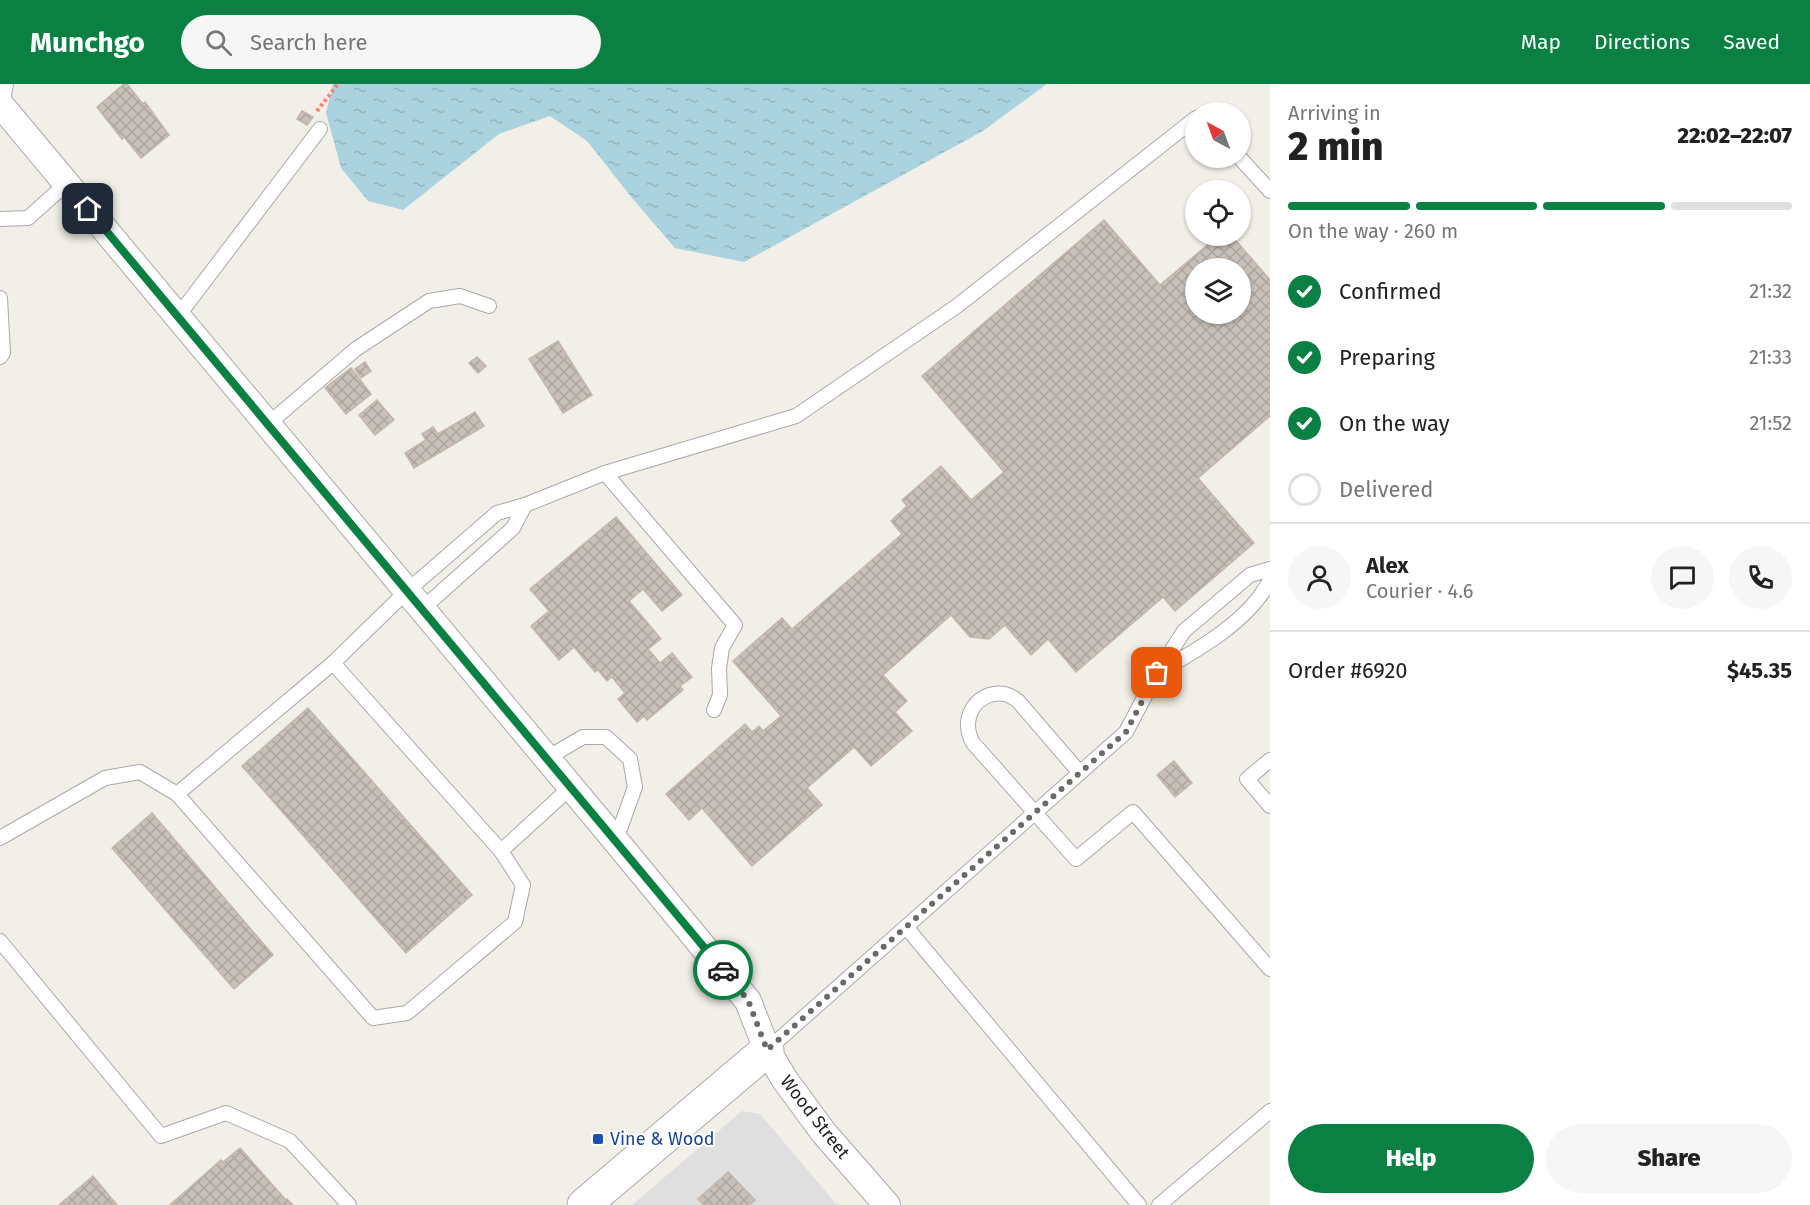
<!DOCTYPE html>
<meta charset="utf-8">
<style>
:root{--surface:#fff;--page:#f6f6f6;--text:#222;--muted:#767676;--line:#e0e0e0;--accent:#0b8043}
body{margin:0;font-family:"Fira Sans",sans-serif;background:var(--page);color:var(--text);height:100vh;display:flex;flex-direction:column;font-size:22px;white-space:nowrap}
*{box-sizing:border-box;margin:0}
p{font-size:20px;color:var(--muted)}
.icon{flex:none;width:33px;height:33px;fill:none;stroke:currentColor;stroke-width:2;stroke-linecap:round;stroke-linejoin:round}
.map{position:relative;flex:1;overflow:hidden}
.details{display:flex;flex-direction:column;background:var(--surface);width:540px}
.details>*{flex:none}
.needle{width:39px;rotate:319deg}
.buttons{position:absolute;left:1185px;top:18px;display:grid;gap:12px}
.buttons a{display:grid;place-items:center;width:66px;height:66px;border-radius:50%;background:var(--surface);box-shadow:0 2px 4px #0004;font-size:30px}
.pin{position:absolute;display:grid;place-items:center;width:51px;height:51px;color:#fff;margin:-26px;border-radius:12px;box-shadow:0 3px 9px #0006}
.courier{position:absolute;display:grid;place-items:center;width:60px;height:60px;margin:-30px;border:4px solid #0b8043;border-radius:50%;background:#fff;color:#222;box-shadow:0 2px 8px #0007}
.overview em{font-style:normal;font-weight:800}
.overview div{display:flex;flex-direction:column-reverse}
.overview{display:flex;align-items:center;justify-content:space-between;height:102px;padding:0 18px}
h1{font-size:39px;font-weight:800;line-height:45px}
.bar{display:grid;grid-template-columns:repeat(4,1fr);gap:9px 6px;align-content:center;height:72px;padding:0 18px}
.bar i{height:8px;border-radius:4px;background:var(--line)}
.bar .on{background:var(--accent)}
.bar p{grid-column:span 4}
.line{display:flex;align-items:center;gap:15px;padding:0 18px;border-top:2px solid var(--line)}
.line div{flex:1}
.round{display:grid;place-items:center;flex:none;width:63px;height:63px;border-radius:32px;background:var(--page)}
ol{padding:0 18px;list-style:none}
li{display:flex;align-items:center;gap:18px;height:66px}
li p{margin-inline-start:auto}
li .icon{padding:6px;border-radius:50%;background:var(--accent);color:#fff;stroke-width:4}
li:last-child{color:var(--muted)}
li i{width:33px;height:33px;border:3px solid var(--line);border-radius:50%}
.action{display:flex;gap:12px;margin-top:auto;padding:12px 18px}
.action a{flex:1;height:69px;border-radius:36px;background:var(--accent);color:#fff;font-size:24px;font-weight:800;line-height:69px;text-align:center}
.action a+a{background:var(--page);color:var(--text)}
header{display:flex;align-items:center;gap:36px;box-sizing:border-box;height:84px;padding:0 30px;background:var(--accent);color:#fff}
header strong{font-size:28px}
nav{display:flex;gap:33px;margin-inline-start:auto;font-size:21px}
.search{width:420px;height:54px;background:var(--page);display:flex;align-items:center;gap:15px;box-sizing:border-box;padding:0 21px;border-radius:33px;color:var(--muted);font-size:22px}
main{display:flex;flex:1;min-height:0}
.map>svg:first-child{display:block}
</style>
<header>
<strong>Munchgo</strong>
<div class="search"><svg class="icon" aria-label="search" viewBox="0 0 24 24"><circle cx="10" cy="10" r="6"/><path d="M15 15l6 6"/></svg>Search here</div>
<nav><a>Map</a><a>Directions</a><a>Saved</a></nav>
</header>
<main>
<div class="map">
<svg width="1270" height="1121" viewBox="0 0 1270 1121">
<defs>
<pattern id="water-ripples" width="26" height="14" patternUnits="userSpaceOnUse" patternTransform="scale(1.5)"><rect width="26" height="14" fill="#aad3df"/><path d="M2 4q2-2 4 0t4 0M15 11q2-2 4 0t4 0" fill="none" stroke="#92b5bf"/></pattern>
<pattern id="building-cross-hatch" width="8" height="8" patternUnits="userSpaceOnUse" patternTransform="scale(1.5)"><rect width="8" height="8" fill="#c7bfb8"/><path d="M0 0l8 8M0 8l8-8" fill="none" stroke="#aba49e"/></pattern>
</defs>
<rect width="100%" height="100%" fill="#f2efe9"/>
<!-- residential -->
<polygon fill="#e0dfdf" points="742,1027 760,1030 837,1121 632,1121"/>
<!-- water -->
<polygon fill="url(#water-ripples)" points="333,0 1047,0 983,47 744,178 675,164 632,114 587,57 550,32 499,50 403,126 368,117 341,84 326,29"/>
<!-- building -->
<g fill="url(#building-cross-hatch)" stroke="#c4b6ab" stroke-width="1.5" fill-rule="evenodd">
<polygon points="124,0 127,0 143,20 145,18 169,51 141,74 124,53 122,55 97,23"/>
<polygon points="302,27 313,33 307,41 297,35"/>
<path d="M 1104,136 L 1160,201 L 1218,152 L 1232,152 L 1270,196 L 1270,332 L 1198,394 L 1254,459 L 1175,527 L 1163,513 L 1076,588 L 1048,555 L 1031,571 L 1005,541 L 989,555 L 970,553 L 951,531 L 883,591 L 907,617 L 895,628 L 912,647 L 871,682 L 854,663 L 807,704 L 822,721 L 752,782 L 702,724 L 689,736 L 666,710 L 745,640 L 752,648 L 759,642 L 763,647 L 781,632 L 733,577 L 782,534 L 792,545 L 902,450 L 891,437 L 907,422 L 902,416 L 941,382 L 971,416 L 1004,388 L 922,292 ZM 1196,184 L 1240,184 L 1240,230 L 1196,230 Z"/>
<polygon points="558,257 592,311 563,329 529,275"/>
<polygon points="477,273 486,282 478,289 469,279"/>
<polygon points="365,278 371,287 361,294 355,285"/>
<polygon points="351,284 371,310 346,330 325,304"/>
<polygon points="377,316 394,336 375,351 359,331"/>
<polygon points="475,328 484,342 414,384 405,369 426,356 422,350 433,343 438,350"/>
<polygon points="616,433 682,511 662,527 643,505 629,517 661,555 648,565 660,579 672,569 692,593 680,602 683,606 647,636 644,632 637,638 618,615 625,609 612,593 607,597 598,586 595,588 574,563 559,576 531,542 549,527 530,505"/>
<polygon points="308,624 472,811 406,869 242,682"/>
<polygon points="1174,677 1192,699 1175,713 1157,691"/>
<polygon points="152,729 273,871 234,905 112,764"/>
<polygon points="240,1064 286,1116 287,1115 293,1121 170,1121 221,1076 223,1078"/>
<polygon points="728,1088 755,1116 749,1121 704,1121 698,1115"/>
<polygon points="93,1092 117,1121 59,1121"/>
</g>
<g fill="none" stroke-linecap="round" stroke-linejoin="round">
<defs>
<g id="service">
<polyline points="2,22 6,0"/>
<polyline points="1240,74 1270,107"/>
<polyline points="0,135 28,134 66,100"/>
<polyline points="0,214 3,269 0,273"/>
<polyline points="178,232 320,45"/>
<polyline points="268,340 356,265 429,217 460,212 489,222"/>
<polyline points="605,389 735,541 722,564 719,584 720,611 714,626"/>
<polyline points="525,421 605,389 796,332 957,222 1196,34"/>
<path d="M 1270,485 L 1250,491 L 1184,547 L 1157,589 C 1196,567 1250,537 1270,496"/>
<polyline points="422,525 513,444 525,421 497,429 407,507 333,579 177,710 373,934 407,929 515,838 523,801 501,767 571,703"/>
<polyline points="333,579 501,767"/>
<polyline points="547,674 583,653 606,653 630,675 635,703 616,756"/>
<polyline points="1270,676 1247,695 1270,722"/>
<path d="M 1080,689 L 1018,617 C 1014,614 1009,611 1005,610 C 976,606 959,635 973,659 L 1076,775 L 1133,728 L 1270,885"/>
<polyline points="0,754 105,694 140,688 177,710"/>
<polyline points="906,843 1139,1121"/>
<polyline points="0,857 161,1052 226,1029 290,1057 349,1121"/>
<polyline points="767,966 1126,648 1157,589"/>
<polyline points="1159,1121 1270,1027"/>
</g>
<polyline id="minor" points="0,20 601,739 748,917 767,966 785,996 824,1049 887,1121"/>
<polyline id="tertiary" points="584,1121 767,966"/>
</defs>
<!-- service casing -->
<use href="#service" stroke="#a9a9a9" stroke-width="16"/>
<!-- minor casing -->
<use href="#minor" stroke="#a9a9a9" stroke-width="28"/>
<!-- tertiary casing -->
<use href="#tertiary" stroke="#a9a9a9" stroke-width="35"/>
<!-- path -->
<polyline stroke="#fa8072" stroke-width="4" stroke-dasharray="3 3" stroke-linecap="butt" points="317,27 338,0"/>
<!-- service -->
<use href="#service" stroke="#fff" stroke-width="14"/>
<!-- minor -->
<use href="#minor" stroke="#fff" stroke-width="26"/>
<!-- tertiary -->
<use href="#tertiary" stroke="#fff" stroke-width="33"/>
</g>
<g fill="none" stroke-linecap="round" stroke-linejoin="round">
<!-- done -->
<polyline stroke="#6b6a68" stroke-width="6" stroke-dasharray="0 10.8" points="723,886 748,916 767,966 1126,648 1157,589"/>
<!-- route -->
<polyline stroke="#0b8043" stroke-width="8" points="88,125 723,886"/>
</g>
<!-- markers -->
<rect fill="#1a4fb4" stroke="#fff" stroke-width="2" x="592" y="1049" width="12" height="12" rx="3"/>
<g text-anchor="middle" stroke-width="4.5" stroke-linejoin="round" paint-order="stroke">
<!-- street labels -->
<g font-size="18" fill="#222" stroke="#fff">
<text transform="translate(815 1033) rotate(52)" y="6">Wood Street</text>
</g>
<!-- transit labels -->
<g font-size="18" fill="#164399" stroke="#fff" text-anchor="start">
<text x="610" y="1061">Vine &amp; Wood</text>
</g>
</g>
</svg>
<div class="buttons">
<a><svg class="needle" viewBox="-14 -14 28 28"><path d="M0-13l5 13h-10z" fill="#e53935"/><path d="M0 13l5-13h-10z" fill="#767676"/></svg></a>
<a><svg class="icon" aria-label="locate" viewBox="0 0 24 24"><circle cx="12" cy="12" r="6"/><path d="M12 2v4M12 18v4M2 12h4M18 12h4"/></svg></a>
<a><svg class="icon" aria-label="layers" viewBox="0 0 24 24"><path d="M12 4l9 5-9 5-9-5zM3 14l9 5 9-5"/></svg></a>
</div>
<div class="pin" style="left:1157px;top:589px;background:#ea580c"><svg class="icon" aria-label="bag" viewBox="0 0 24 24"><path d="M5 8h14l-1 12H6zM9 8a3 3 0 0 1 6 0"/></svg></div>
<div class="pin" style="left:88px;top:125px;background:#1f2937"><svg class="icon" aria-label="home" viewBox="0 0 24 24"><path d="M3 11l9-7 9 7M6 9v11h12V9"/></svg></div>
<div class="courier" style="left:723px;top:886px"><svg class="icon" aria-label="car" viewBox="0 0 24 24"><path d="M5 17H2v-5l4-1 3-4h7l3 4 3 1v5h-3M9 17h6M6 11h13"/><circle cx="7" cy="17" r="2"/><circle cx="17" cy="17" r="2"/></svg></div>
</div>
<section class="details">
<div class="overview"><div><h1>2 min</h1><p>Arriving in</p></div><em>22:02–22:07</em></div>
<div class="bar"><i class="on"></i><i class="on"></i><i class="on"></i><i></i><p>On the way · 260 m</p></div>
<ol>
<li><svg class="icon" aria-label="check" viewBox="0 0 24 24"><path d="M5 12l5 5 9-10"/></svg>Confirmed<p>21:32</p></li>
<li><svg class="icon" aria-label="check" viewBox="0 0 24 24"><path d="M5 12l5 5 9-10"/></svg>Preparing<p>21:33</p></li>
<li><svg class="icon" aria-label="check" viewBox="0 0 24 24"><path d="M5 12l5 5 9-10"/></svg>On the way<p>21:52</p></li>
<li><i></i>Delivered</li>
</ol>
<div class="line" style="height:108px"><a class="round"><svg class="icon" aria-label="person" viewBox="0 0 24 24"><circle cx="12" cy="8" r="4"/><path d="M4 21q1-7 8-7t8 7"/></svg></a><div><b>Alex</b><p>Courier · 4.6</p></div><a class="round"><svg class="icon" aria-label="chat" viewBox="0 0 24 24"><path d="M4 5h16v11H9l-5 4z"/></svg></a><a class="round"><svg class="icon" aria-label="phone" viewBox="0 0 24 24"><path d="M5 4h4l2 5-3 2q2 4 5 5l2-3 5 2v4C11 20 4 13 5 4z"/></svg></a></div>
<div class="line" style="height:78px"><div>Order #6920</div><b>$45.35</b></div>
<div class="action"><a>Help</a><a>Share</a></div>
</section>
</main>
